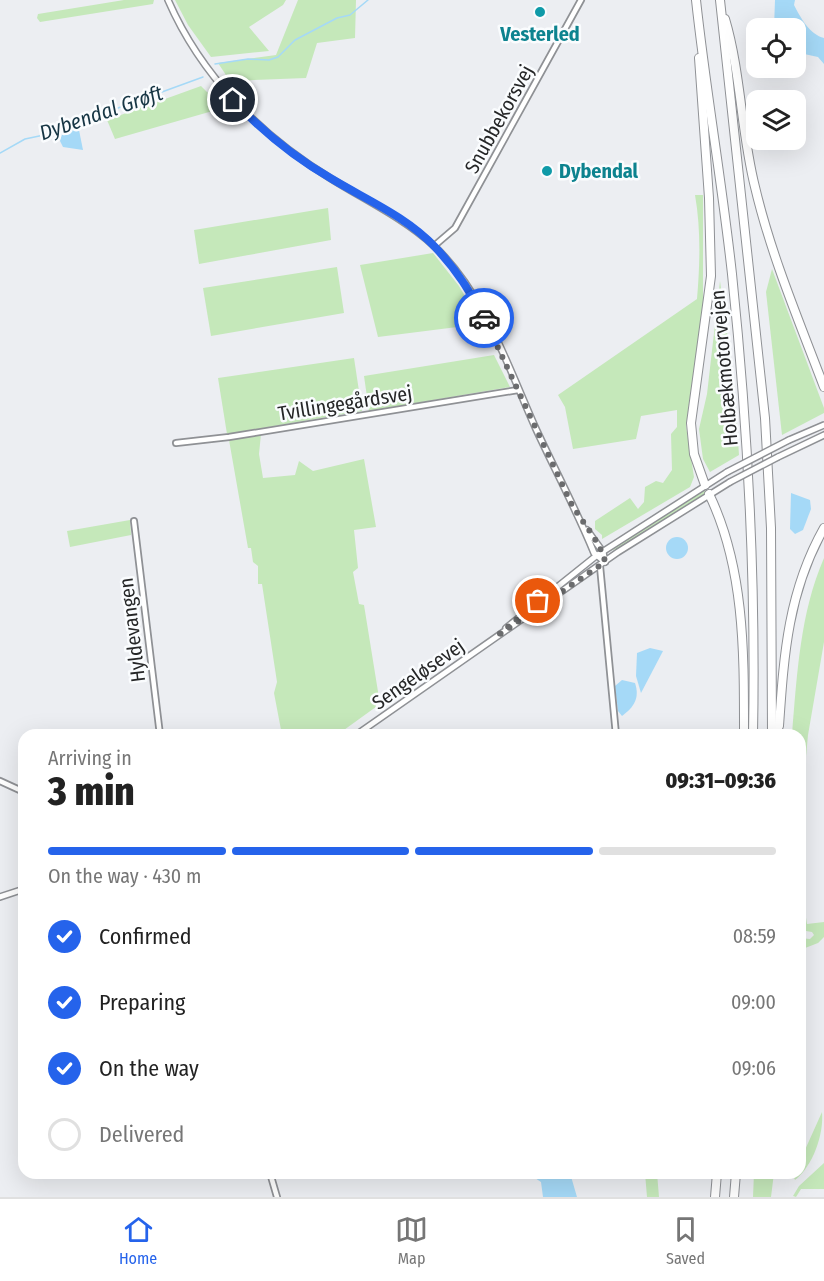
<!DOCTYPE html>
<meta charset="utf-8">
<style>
:root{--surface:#fff;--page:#f2f2f2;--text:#222;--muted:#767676;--line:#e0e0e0;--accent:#2563eb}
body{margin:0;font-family:"Fira Sans Condensed",sans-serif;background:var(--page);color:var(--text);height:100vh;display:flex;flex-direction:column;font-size:22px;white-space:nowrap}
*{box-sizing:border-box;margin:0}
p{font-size:20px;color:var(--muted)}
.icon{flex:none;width:33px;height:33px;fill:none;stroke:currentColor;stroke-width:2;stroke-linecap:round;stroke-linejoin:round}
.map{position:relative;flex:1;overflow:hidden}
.side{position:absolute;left:18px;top:729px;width:788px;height:450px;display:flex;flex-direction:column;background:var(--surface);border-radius:18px;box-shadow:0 6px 24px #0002}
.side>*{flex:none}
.buttons{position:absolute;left:746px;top:18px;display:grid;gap:12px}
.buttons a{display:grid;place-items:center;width:60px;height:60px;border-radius:12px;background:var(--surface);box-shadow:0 6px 24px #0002;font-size:30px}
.pin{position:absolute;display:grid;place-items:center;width:51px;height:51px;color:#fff;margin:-26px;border:3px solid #fff;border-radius:50%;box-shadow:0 2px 6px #0007}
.courier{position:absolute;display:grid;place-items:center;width:60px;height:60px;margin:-30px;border:4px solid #2563eb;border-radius:50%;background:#fff;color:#222;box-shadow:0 2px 8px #0007}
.summary em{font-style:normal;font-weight:800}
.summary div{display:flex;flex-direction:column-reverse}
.summary{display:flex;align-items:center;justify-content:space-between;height:102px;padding:0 30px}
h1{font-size:39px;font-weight:800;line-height:45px}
.bar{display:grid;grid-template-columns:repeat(4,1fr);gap:9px 6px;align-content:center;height:72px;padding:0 30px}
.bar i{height:8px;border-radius:4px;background:var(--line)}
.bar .selected{background:var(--accent)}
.bar p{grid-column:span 4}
ol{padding:0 30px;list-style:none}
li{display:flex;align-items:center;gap:18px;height:66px}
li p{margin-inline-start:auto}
li .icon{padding:6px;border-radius:50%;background:var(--accent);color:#fff;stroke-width:4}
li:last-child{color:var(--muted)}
li i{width:33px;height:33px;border:3px solid var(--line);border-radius:50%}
.dock{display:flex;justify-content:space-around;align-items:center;height:84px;border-top:2px solid var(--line);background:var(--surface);font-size:16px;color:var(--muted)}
.dock a{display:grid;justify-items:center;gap:3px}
.dock .selected{color:var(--accent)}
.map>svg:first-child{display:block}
</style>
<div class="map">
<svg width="824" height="1197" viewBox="0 0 824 1197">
<rect width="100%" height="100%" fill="#eceef2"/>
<!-- green -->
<g fill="#c5e8ba">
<polygon points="124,0 154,0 153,4 40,22 37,18 38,14"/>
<polygon points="175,0 286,0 283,5 249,27 269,51 211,57 188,25"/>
<polygon points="298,0 356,0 355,38 317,43 306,78 230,81 218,63 276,55"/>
<polygon points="201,86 223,108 115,139 107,120"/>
<path d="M 695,195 L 703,195 L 703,304 L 686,426 L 694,477 L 690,487 L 602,539 L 602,535 L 595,529 L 595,521 L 630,498 L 638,509 L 644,502 L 645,487 L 656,481 L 663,483 L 672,470 L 671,434 L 677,427 L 677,410 L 641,416 L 636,439 L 573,449 L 565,407 L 558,395 L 697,299 C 700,264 701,229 695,195 Z"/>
<polygon points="328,208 331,240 199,264 194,230"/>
<polygon points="433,253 459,286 481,324 378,337 360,265"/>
<polygon points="337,267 344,313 211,336 203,288"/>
<polygon points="772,269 824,408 824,413 782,435 766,292"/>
<polygon points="720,281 734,383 739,455 710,472 703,459 699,429 707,394"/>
<polygon points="494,355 510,387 369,411 364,376"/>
<polygon points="354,358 362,411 227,434 218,378"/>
<polygon points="261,434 259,454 263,478 295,475 299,461 313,471 364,459 376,527 354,530 358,568 353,572 359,604 364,605 380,704 337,735 282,735 274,693 277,682 262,584 258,584 258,566 253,562 251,548 248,548 229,440"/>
<polygon points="703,489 707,492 621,548 609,551"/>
<polygon points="130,520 131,535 70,547 67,531"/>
<path d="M 824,558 L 824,642 L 808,735 L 800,821 L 800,735 L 792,735 C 797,675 800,613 824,558 Z"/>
<polygon points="800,902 804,905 807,924 824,922 824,937 818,943 800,950 800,938 810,939 814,935 812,932 800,930"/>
<path d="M 822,1112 C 824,1134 813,1166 795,1180 L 793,1175 L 800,1173 L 800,1161 Z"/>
<polygon points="824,1163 824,1189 801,1189 796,1197 793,1196 799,1186"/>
<polygon points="645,1173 657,1173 659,1197 647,1197"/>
<polygon points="754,1173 774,1173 771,1197 753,1197"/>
</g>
<!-- water -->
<g fill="#a5d9f7">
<path d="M 775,0 L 795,0 L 794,5 C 800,17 810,35 824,38 L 824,64 L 818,57 L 795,52 L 795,28 L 774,28 Z"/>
<polygon points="70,130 79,130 83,150 63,147 60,141 62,134"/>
<polygon points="791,493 810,500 811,509 803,530 795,534 790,529"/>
<circle cx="677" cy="548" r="11"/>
<polygon points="650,648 663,651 641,693 636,676 637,653"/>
<path d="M 622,680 L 635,683 C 640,698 634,707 622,716 L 618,711 L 615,686 Z"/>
<polygon points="519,1173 570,1173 577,1197 543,1197 541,1182 532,1176 522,1178"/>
</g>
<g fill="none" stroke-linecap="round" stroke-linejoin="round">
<!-- stream -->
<g stroke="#a5d9f7" stroke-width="1.5">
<polyline points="215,64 248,59 269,60 278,57 295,40 337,18 350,15 368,0"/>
<polyline points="0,153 25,139 44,135 203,77"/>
</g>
<defs>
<g id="minor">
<polyline points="434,246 455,228 581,0"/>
<polyline points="176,443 229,437 518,390"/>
<polyline points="134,521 160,735"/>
<polyline points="600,566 616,735"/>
<polyline points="0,781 24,792"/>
<polyline points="270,1173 277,1197"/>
</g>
<g id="tertiary">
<path d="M 168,0 C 201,76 261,136 330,178 C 365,200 402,217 433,245 C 484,292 508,367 536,429 C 555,470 577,511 594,553 L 605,562"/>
<polyline points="789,440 824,425"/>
<polyline points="778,457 824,435"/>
<polyline points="587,530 603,552 605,562"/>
<polyline points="506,628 596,556 727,472"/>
<polyline points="356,735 618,552 730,482"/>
<polyline points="0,897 24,889"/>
</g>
<g id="motorway">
<path d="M 696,0 C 706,92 722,182 732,274 C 748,428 756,581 753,735"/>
<polyline points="720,0 765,418 771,528 772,735"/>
<path d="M 725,19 C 741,73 741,132 755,187 C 771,255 799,321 824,387"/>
<polyline points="699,58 709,198 711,276 691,423 694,454 705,485"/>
<path d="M 709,494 C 745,568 744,654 744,735"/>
<path d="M 774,735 L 779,726 C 784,654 788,592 824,528"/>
<polyline points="715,1197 717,1173"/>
<polyline points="734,1197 736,1173"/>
</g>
</defs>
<!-- minor casing -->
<use href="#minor" stroke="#8f9195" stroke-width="8"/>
<!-- tertiary casing -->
<use href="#tertiary" stroke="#8f9195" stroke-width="8"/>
<!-- motorway casing -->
<use href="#motorway" stroke="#8f9195" stroke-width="10"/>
<!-- minor -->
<use href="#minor" stroke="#fff" stroke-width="4.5"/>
<!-- tertiary -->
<use href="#tertiary" stroke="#fff" stroke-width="5"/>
<!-- motorway -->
<use href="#motorway" stroke="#fff" stroke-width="8"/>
<defs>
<g id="tertiary-bridge">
<polyline points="727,472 789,440"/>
<polyline points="730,482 778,457"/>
</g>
</defs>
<!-- tertiary-bridge casing -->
<use href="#tertiary-bridge" stroke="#8f9195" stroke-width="8" stroke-linecap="butt"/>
<!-- tertiary-bridge -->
<use href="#tertiary-bridge" stroke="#fff" stroke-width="5"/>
</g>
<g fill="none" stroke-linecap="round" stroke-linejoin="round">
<!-- done -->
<path stroke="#6b6c6e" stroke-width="6" stroke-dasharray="0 10.8" d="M 484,318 L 571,503 C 581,521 602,544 605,562 L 496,637 L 538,601"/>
<!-- route -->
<path stroke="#2563eb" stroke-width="8" d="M 233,100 C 262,131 295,158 332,179 C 367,200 407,217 435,247 C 455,268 471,292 484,318"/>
</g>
<!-- markers -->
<g fill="#0f9aa8" stroke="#fafcfe" stroke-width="2">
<circle cx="540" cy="12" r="6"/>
<circle cx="547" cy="171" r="6"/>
</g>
<g text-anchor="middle" stroke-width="5" stroke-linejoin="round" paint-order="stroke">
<!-- culture labels -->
<g font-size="20" font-weight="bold" fill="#0d838f" stroke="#fafcfe">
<text x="540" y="41">Vesterled</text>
<text x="559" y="178" text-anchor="start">Dybendal</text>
</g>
<!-- street labels -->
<g font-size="20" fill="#252627" stroke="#fafcfe">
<text transform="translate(499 119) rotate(-61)" y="7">Snubbekorsvej</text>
<text transform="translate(724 368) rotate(-95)" y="7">Holbækmotorvejen</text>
<text transform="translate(345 403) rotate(-9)" y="7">Tvillingegårdsvej</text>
<text transform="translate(132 630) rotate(-97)" y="7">Hyldevangen</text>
<text transform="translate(418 674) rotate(-35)" y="7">Sengeløsevej</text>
</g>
<!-- water labels -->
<g font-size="21" font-style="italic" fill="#163544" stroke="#fafcfe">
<text transform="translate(101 113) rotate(-19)" y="7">Dybendal Grøft</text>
</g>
</g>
</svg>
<div class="buttons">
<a><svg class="icon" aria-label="locate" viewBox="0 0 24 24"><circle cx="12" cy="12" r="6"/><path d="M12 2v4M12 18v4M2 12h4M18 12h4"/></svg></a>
<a><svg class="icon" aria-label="layers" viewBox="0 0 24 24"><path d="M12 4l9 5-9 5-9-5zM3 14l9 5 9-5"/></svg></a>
</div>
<div class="pin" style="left:538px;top:601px;background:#ea580c"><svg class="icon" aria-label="bag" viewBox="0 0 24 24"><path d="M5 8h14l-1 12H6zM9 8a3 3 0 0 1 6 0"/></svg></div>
<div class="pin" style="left:233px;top:100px;background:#1f2937"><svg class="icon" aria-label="home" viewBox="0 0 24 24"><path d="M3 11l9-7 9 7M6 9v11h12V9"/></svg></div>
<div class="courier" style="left:484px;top:318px"><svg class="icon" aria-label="car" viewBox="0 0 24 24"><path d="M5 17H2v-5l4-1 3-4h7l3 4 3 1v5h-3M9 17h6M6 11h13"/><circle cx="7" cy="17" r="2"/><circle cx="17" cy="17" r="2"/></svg></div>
<section class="side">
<div class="summary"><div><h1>3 min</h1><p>Arriving in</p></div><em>09:31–09:36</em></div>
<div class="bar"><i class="selected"></i><i class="selected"></i><i class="selected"></i><i></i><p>On the way · 430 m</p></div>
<ol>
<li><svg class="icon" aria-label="check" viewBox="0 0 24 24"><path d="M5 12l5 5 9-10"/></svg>Confirmed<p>08:59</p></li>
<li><svg class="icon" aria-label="check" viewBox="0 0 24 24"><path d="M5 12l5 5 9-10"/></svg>Preparing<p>09:00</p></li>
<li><svg class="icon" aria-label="check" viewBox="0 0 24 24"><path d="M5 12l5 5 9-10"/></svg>On the way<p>09:06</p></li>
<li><i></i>Delivered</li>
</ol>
</section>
</div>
<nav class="dock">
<a class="selected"><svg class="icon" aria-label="home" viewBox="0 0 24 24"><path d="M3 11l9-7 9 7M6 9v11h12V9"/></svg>Home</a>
<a><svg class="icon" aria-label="map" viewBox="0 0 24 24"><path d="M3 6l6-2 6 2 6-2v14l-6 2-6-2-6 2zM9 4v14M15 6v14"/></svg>Map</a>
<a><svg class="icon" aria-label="saved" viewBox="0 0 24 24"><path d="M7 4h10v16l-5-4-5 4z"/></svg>Saved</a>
</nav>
